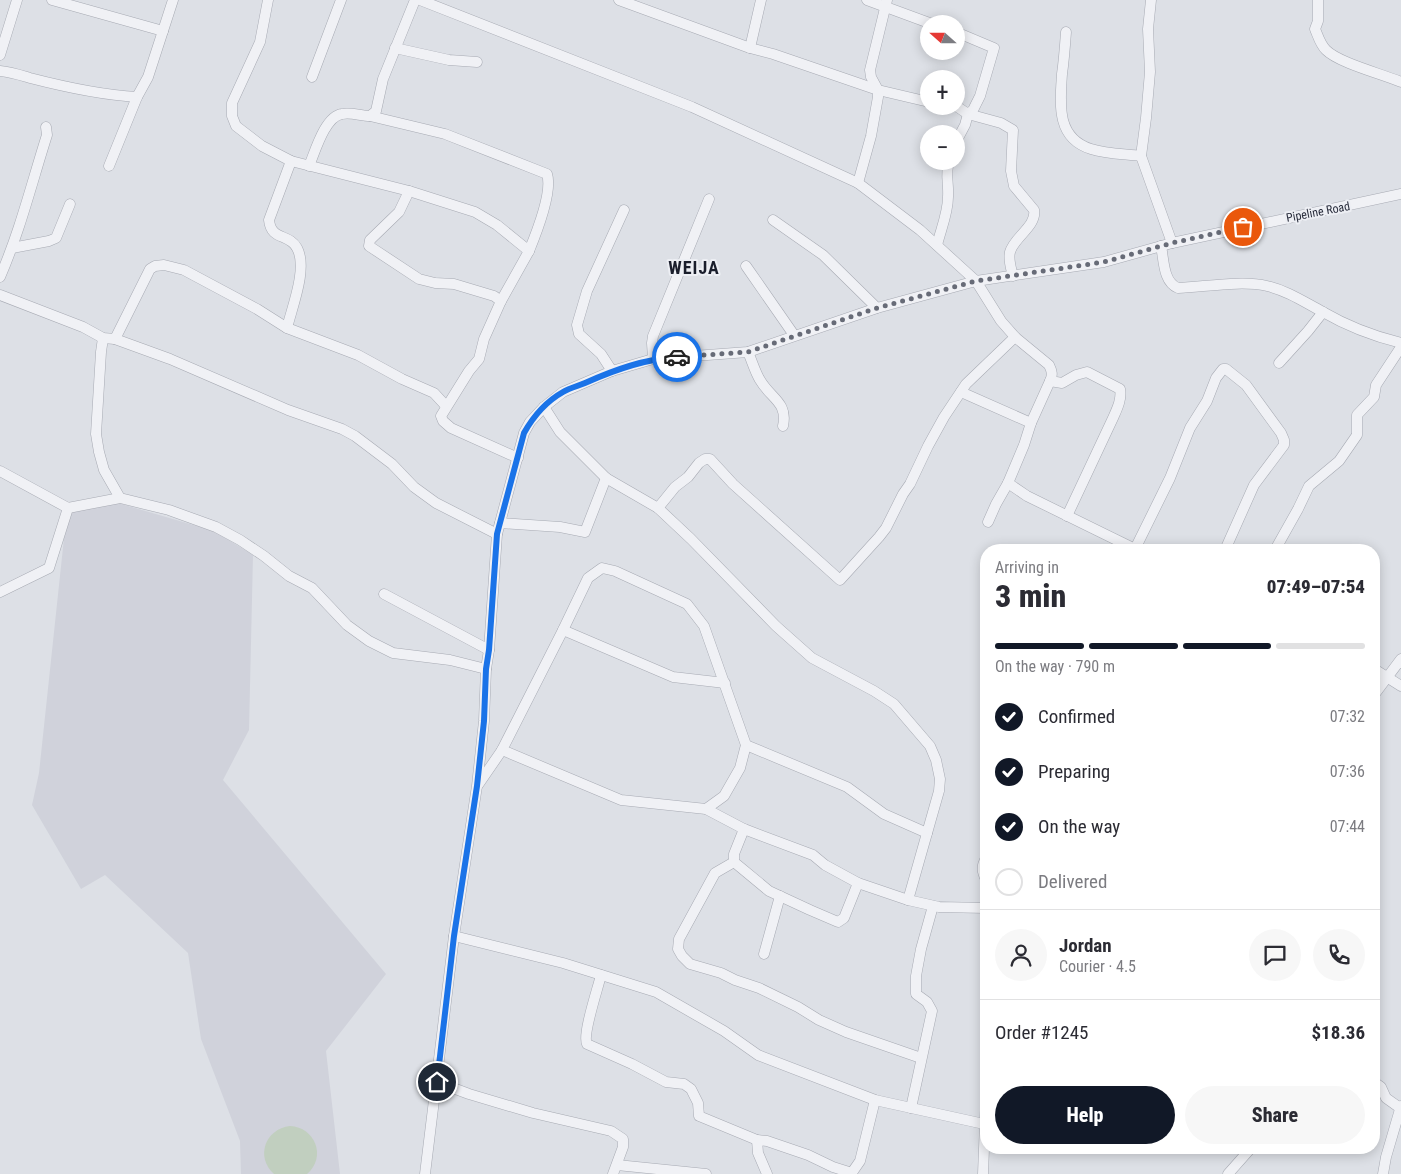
<!DOCTYPE html>
<meta charset="utf-8">
<style>
:root{--surface:#fff;--page:#f7f7f7;--text:#2b2b33;--muted:#7c7c81;--line:#e1e1e2;--accent:#111827}
body{margin:0;font-family:"Roboto Condensed",sans-serif;background:var(--page);color:var(--text);height:100vh;display:flex;flex-direction:column;font-size:19px;white-space:nowrap}
*{box-sizing:border-box;margin:0}
p{font-size:16px;color:var(--muted)}
.icon{flex:none;width:28px;height:28px;fill:none;stroke:currentColor;stroke-width:2;stroke-linecap:round;stroke-linejoin:round}
.map{position:relative;flex:1;overflow:hidden}
.drawer{position:absolute;left:980px;top:544px;width:400px;height:610px;display:flex;flex-direction:column;background:var(--surface);border-radius:20px;box-shadow:0 2px 12px #0003}
.drawer>*{flex:none}
.needle{width:32px;rotate:291deg}
.tools{position:absolute;left:920px;top:15px;display:grid;gap:10px}
.tools a{display:grid;place-items:center;width:45px;height:45px;border-radius:50%;background:var(--surface);box-shadow:0 2px 12px #0003;font-size:25px}
.pin{position:absolute;display:grid;place-items:center;width:42px;height:42px;color:#fff;margin:-21px;border:2px solid #fff;border-radius:50%;box-shadow:0 1px 5px #0007}
.courier{position:absolute;display:grid;place-items:center;width:50px;height:50px;margin:-25px;border:4px solid #1a73e8;border-radius:50%;background:#fff;color:#222;box-shadow:0 1px 6px #0007}
.overview em{font-style:normal;font-weight:800}
.overview div{display:flex;flex-direction:column-reverse}
.overview{display:flex;align-items:center;justify-content:space-between;height:85px;padding:0 15px}
h1{font-size:32px;font-weight:800;line-height:38px}
.bar{display:grid;grid-template-columns:repeat(4,1fr);gap:8px 5px;align-content:center;height:60px;padding:0 15px}
.bar i{height:6px;border-radius:4px;background:var(--line)}
.bar .selected{background:var(--accent)}
.bar p{grid-column:span 4}
.line{display:flex;align-items:center;gap:12px;padding:0 15px;border-top:1px solid var(--line)}
.line div{flex:1}
.round{display:grid;place-items:center;flex:none;width:52px;height:52px;border-radius:26px;background:var(--page)}
ol{padding:0 15px;list-style:none}
li{display:flex;align-items:center;gap:15px;height:55px}
li p{margin-inline-start:auto}
li .icon{padding:5px;border-radius:50%;background:var(--accent);color:#fff;stroke-width:4}
li:last-child{color:var(--muted)}
li i{width:28px;height:28px;border:2px solid var(--line);border-radius:50%}
.primary-button{display:flex;gap:10px;margin-top:auto;padding:10px 15px}
.primary-button a{flex:1;height:58px;border-radius:30px;background:var(--accent);color:#fff;font-size:20px;font-weight:800;line-height:58px;text-align:center}
.primary-button a+a{background:var(--page);color:var(--text)}
.map>svg:first-child{display:block}
</style>
<div class="map">
<svg width="1401" height="1174" viewBox="0 0 1401 1174">
<rect width="100%" height="100%" fill="#dde0e6"/>
<!-- built -->
<polygon fill="#d0d2db" points="118,503 214,531 253,555 249,730 223,780 386,974 326,1051 340,1174 241,1174 240,1141 201,1039 188,953 105,875 81,889 32,805 39,773 67,510"/>
<!-- green -->
<path fill="#c1cfbf" d="M 290,1126 C 315,1127 327,1157 307,1174 L 274,1174 C 255,1157 265,1129 290,1126 Z"/>
<g fill="none" stroke-linecap="round" stroke-linejoin="round">
<defs>
<g id="minor">
<polyline points="52,0 163,31"/>
<polyline points="268,0 260,42 232,103 232,116 236,126 262,146 291,161 409,191 475,212 497,225 529,251 501,301 484,339 479,359 469,371 441,416 443,421 451,428 518,458"/>
<path d="M 420,0 L 692,107 L 858,183 L 920,230 L 976,281 L 1001,321 L 1015,337 L 1049,365 C 1052,371 1053,375 1050,381 L 1031,423 L 1024,445 L 1008,483 L 1027,496 L 1137,550"/>
<polyline points="619,0 750,48 773,54 878,90 929,102"/>
<polyline points="867,0 932,24"/>
<polyline points="1151,0 1148,29 1150,72 1146,118 1141,156 1172,243"/>
<path d="M 1318,0 L 1318,21 L 1315,29 C 1318,36 1320,44 1326,50 C 1339,63 1382,74 1401,82"/>
<polyline points="956,32 994,48 980,96 973,110 968,114 965,125 956,142"/>
<path d="M 1066,32 C 1065,46 1064,60 1062,74 C 1060,104 1056,138 1091,149 C 1106,154 1125,154 1141,156"/>
<polyline points="395,48 449,60 477,62"/>
<polyline points="750,48 761,0"/>
<polyline points="0,55 17,0"/>
<path d="M 0,71 C 11,72 20,75 30,78 C 65,87 101,95 137,97"/>
<polyline points="312,77 341,0"/>
<path d="M 956,106 L 968,114 L 1001,123 L 1013,130 L 1011,171 L 1014,186 L 1034,210 C 1037,226 1014,237 1010,252 C 1008,260 1011,268 1013,276"/>
<path d="M 370,116 L 445,134 L 547,174 C 553,192 536,234 529,251"/>
<polyline points="109,166 137,97 148,77 173,0"/>
<path d="M 309,166 C 315,152 325,116 342,114 C 351,112 361,116 370,116 L 376,111 L 383,79 L 415,0"/>
<polyline points="858,183 871,136 878,97 878,90 871,77 870,70 887,0"/>
<polyline points="409,191 399,212 370,240 369,246 419,279 435,283 454,284 494,296 501,301"/>
<polyline points="773,220 823,255 877,308"/>
<path d="M 937,245 C 941,229 948,213 948,197 C 949,185 945,174 949,161"/>
<path d="M 1161,246 C 1164,260 1163,282 1178,288 C 1204,287 1242,280 1267,286 C 1288,291 1304,302 1323,312 C 1347,326 1373,336 1401,343"/>
<polyline points="12,248 49,241 56,238 70,204"/>
<polyline points="746,266 794,335"/>
<path d="M 0,277 C 20,231 32,182 47,135 L 46,127"/>
<polyline points="0,295 83,327 103,338 115,339 170,359 288,410 342,429 355,436 392,464 414,487 436,503 497,534"/>
<path d="M 287,328 C 292,307 308,268 297,248 C 289,233 271,241 269,220 L 291,161"/>
<polyline points="103,338 101,352 96,434 99,452 104,470 120,498"/>
<polyline points="115,339 150,269 155,266 164,265 184,270 257,309 287,328 358,355 402,379 434,393 446,406"/>
<path d="M 748,352 C 752,361 755,372 760,380 C 771,399 788,402 783,426"/>
<polyline points="653,359 652,343 653,336 709,199"/>
<polyline points="1279,363 1308,331 1323,312"/>
<polyline points="612,371 601,354 579,334 577,325 587,291 624,210"/>
<path d="M 1050,381 L 1062,383 L 1076,375 L 1087,372 L 1120,389 C 1122,399 1117,409 1113,418 L 1067,516"/>
<polyline points="961,392 1031,423"/>
<polyline points="544,407 560,432 606,478 658,508 691,539 776,626 812,658 874,691 894,704 930,746 936,760 940,779 939,791 908,900"/>
<polyline points="0,471 68,508"/>
<polyline points="658,508 675,487 688,477 699,463 705,459 710,459 733,484 840,580 879,537 886,528 903,494 910,484 928,446 944,417 966,384 1015,337"/>
<polyline points="988,522 996,504 1008,483"/>
<polyline points="500,523 560,527 585,532 606,478"/>
<polyline points="1135,549 1170,478 1190,428 1207,401 1216,378 1223,369 1226,369 1246,385 1281,433 1284,440 1284,445 1254,485 1225,550"/>
<polyline points="1275,550 1298,509 1309,486 1339,461 1357,435 1357,415 1374,397 1376,385 1401,347"/>
<polyline points="0,592 49,568 68,508 120,498 169,510 216,527 240,540 264,556 289,576 312,588 347,625 369,641 393,653 450,660 486,669"/>
<polyline points="384,594 489,650"/>
<polyline points="563,630 673,677 725,683"/>
<polyline points="1374,669 1401,686"/>
<polyline points="1374,695 1401,659"/>
<polyline points="746,745 847,787 884,814 927,833"/>
<polyline points="502,750 621,800 706,809 744,829 813,855 825,865 858,883 908,900 939,907 986,908"/>
<polyline points="478,785 502,750 563,630 588,578 602,568 615,571 687,604 704,626 746,745 740,768 724,796 706,809"/>
<polyline points="744,829 734,854 734,862 769,891 810,910 838,922 844,918 858,883"/>
<path d="M 986,858 C 981,867 982,871 986,880"/>
<polyline points="734,862 715,873 679,939 678,949 682,956 690,964 721,973 735,980 759,988 798,1007 819,1020 846,1032 921,1058"/>
<polyline points="454,936 563,963 656,992 724,1031 758,1055 875,1100 984,1124"/>
<polyline points="764,954 780,896"/>
<path d="M 601,975 C 598,988 582,1035 587,1044 L 632,1064 L 666,1082 L 684,1084 L 691,1089 L 698,1103 L 699,1116 L 757,1140 L 767,1141 L 808,1155 L 833,1167 L 852,1173"/>
<polyline points="437,1082 469,1094 533,1113 611,1131 623,1139 623,1147 613,1174"/>
<polyline points="1374,1082 1381,1087 1386,1098 1400,1108"/>
<polyline points="911,1108 932,1011 927,1002 916,994 916,976 921,949 933,906"/>
<polyline points="757,1140 758,1153 767,1174"/>
<polyline points="617,1165 706,1174"/>
<polyline points="425,1174 454,936 477,786 484,721 486,669 489,650 497,534 524,433 530,422 544,407 563,392 612,371 653,359 748,352 877,308 976,281 1104,262 1172,243 1401,194"/>
<polyline points="851,1174 860,1161 875,1100"/>
<polyline points="983,1174 986,1098"/>
<polyline points="1228,1174 1251,1148"/>
<polyline points="1383,1174 1386,1157 1401,1106"/>
</g>
</defs>
<!-- minor casing -->
<use href="#minor" stroke="#a7aab3" stroke-width="11"/>
<!-- minor -->
<use href="#minor" stroke="#f0f1f5" stroke-width="10"/>
</g>
<g fill="none" stroke-linecap="round" stroke-linejoin="round">
<!-- done -->
<polyline stroke="#676b77" stroke-width="5" stroke-dasharray="0 9" points="677,357 748,352 877,308 976,281 1104,262 1172,243 1243,227"/>
<!-- route -->
<path stroke="#1a73e8" stroke-width="6" d="M 437,1082 L 454,936 L 477,786 L 484,721 L 486,669 L 489,650 L 497,534 L 524,433 C 533,417 547,401 563,392 C 570,388 578,386 585,383 C 614,370 644,359 677,357"/>
</g>
<g text-anchor="middle" stroke-width="4" stroke-linejoin="round" paint-order="stroke">
<!-- street labels -->
<g font-size="12" fill="#282c3b" stroke="#edeff4">
<text transform="translate(1318 212) rotate(-11)" y="4">Pipeline Road</text>
</g>
<!-- district labels -->
<g font-size="18" font-weight="bold" letter-spacing="1" fill="#1a1e2c" stroke="#edeff4">
<text x="694" y="274">WEIJA</text>
</g>
</g>
</svg>
<div class="tools">
<a><svg class="needle" viewBox="-14 -14 28 28"><path d="M0-13l5 13h-10z" fill="#e53935"/><path d="M0 13l5-13h-10z" fill="#7c7c81"/></svg></a>
<a>+</a>
<a>−</a>
</div>
<div class="pin" style="left:1243px;top:227px;background:#ea580c"><svg class="icon" aria-label="bag" viewBox="0 0 24 24"><path d="M5 8h14l-1 12H6zM9 8a3 3 0 0 1 6 0"/></svg></div>
<div class="pin" style="left:437px;top:1082px;background:#1f2937"><svg class="icon" aria-label="home" viewBox="0 0 24 24"><path d="M3 11l9-7 9 7M6 9v11h12V9"/></svg></div>
<div class="courier" style="left:677px;top:357px"><svg class="icon" aria-label="car" viewBox="0 0 24 24"><path d="M5 17H2v-5l4-1 3-4h7l3 4 3 1v5h-3M9 17h6M6 11h13"/><circle cx="7" cy="17" r="2"/><circle cx="17" cy="17" r="2"/></svg></div>
<section class="drawer">
<div class="overview"><div><h1>3 min</h1><p>Arriving in</p></div><em>07:49–07:54</em></div>
<div class="bar"><i class="selected"></i><i class="selected"></i><i class="selected"></i><i></i><p>On the way · 790 m</p></div>
<ol>
<li><svg class="icon" aria-label="check" viewBox="0 0 24 24"><path d="M5 12l5 5 9-10"/></svg>Confirmed<p>07:32</p></li>
<li><svg class="icon" aria-label="check" viewBox="0 0 24 24"><path d="M5 12l5 5 9-10"/></svg>Preparing<p>07:36</p></li>
<li><svg class="icon" aria-label="check" viewBox="0 0 24 24"><path d="M5 12l5 5 9-10"/></svg>On the way<p>07:44</p></li>
<li><i></i>Delivered</li>
</ol>
<div class="line" style="height:90px"><a class="round"><svg class="icon" aria-label="person" viewBox="0 0 24 24"><circle cx="12" cy="8" r="4"/><path d="M4 21q1-7 8-7t8 7"/></svg></a><div><b>Jordan</b><p>Courier · 4.5</p></div><a class="round"><svg class="icon" aria-label="chat" viewBox="0 0 24 24"><path d="M4 5h16v11H9l-5 4z"/></svg></a><a class="round"><svg class="icon" aria-label="phone" viewBox="0 0 24 24"><path d="M5 4h4l2 5-3 2q2 4 5 5l2-3 5 2v4C11 20 4 13 5 4z"/></svg></a></div>
<div class="line" style="height:65px"><div>Order #1245</div><b>$18.36</b></div>
<div class="primary-button"><a>Help</a><a>Share</a></div>
</section>
</div>
